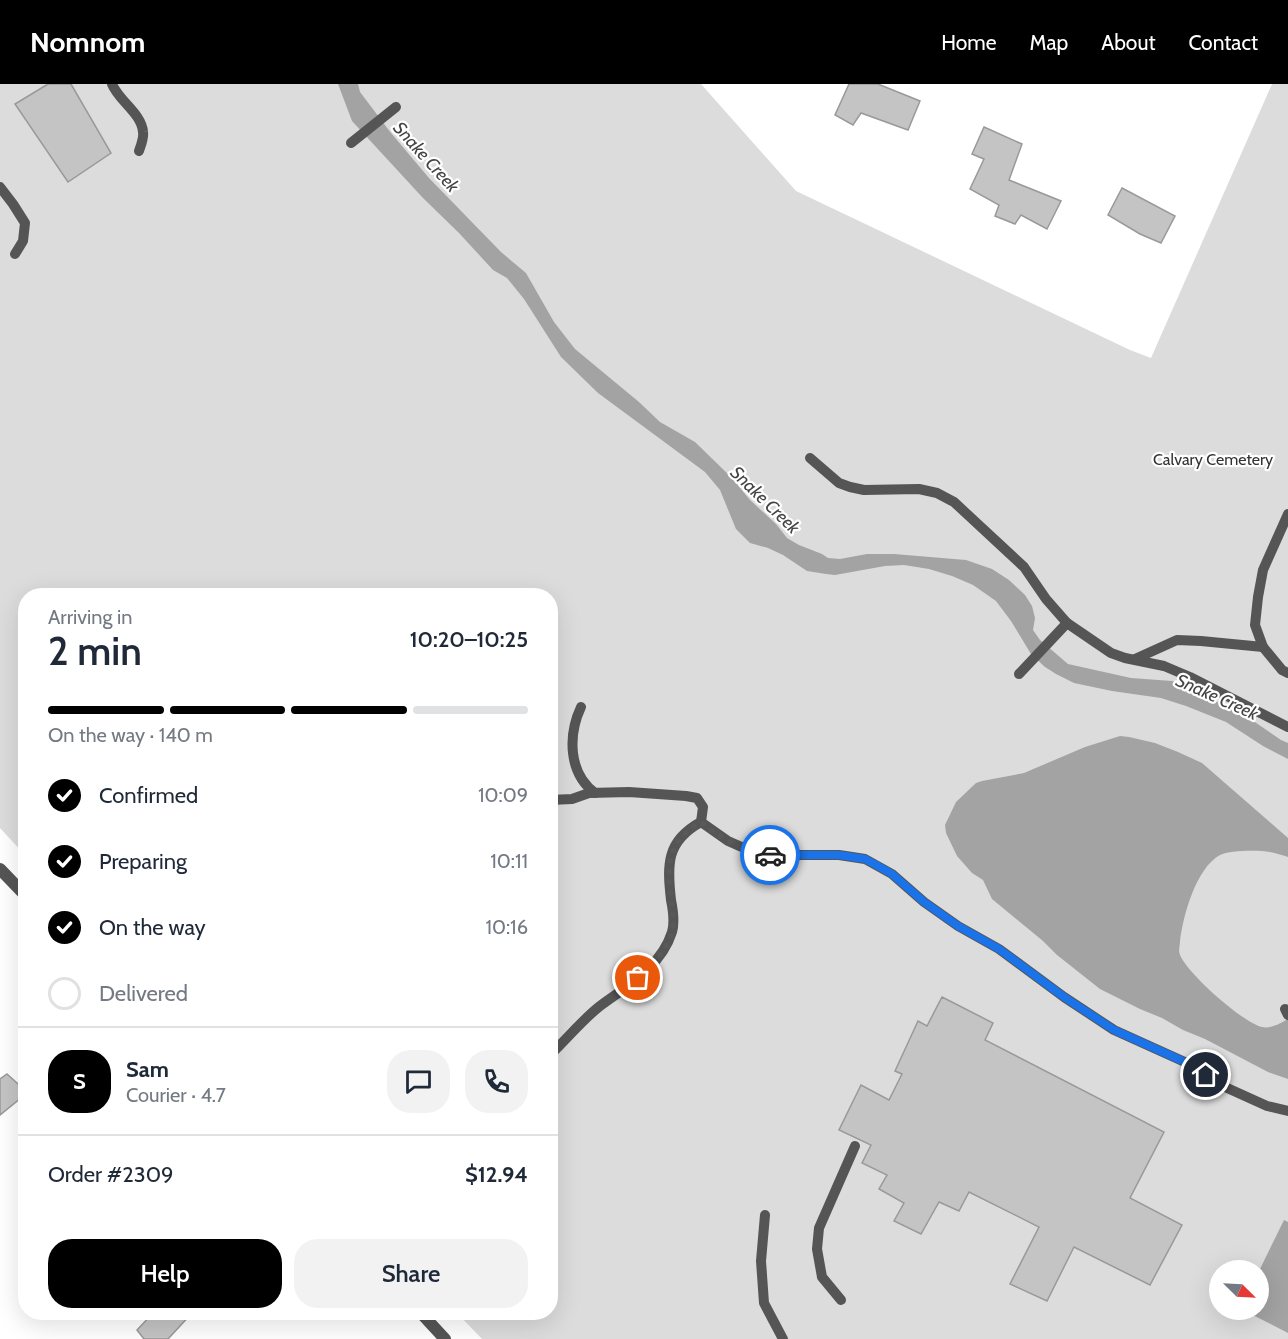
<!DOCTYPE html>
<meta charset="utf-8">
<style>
:root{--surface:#fff;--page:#f2f2f3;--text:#1f2937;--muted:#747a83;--line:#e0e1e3;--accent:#000}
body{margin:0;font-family:Cabin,sans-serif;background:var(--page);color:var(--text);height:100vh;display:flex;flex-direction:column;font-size:22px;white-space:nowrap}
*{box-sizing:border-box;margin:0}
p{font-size:20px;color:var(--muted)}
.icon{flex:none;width:33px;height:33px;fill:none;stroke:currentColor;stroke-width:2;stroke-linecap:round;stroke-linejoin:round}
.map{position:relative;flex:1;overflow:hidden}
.sheet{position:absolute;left:18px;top:504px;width:540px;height:732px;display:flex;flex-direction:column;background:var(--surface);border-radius:24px;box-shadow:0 6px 24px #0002}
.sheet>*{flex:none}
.needle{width:39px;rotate:114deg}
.fabs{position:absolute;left:1209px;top:1176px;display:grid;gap:12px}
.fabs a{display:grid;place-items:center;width:60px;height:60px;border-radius:50%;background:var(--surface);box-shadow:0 6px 24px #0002;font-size:30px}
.pin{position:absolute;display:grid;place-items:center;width:51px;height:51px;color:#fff;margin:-26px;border:3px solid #fff;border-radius:50%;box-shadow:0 2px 6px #0007}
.courier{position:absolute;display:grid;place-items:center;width:60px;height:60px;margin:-30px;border:4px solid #1a73e8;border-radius:50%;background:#fff;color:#222;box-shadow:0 2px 8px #0007}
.summary em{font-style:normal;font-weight:600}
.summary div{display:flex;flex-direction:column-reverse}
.summary{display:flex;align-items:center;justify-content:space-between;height:102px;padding:0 30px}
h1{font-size:39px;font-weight:600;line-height:45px}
.bar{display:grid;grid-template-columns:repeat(4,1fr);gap:9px 6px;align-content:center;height:72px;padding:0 30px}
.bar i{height:8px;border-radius:4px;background:var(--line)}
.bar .on{background:var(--accent)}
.bar p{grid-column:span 4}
.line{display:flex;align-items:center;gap:15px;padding:0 30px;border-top:2px solid var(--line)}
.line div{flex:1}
.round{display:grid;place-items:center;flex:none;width:63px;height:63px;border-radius:24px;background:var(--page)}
ol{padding:0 30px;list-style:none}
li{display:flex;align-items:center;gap:18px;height:66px}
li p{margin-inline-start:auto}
li .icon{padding:6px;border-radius:50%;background:var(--accent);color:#fff;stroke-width:4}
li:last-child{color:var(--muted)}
li i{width:33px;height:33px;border:3px solid var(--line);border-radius:50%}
.primary-button{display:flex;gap:12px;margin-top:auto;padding:12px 30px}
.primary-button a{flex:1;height:69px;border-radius:24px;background:var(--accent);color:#fff;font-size:24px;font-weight:600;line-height:69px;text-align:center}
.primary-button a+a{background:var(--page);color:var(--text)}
header{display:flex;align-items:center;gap:36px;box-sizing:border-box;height:84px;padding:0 30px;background:var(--accent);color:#fff}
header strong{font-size:28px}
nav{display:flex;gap:33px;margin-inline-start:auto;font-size:21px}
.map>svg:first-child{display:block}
</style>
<header>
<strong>Nomnom</strong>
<nav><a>Home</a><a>Map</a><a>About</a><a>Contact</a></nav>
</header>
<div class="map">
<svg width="1288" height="1255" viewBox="0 0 1288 1255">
<rect width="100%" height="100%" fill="#fff"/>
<!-- green -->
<path fill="#dcdcdc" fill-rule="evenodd" d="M 0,0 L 701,0 L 796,107 L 1130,266 L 1151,274 L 1272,0 L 1288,0 L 1288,1255 L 482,1255 L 457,1229 L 550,1228 L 550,512 L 26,512 L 25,771 L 0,744 ZM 1220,1186 L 1258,1186 L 1258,1226 L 1220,1226 Z"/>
<!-- water -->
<g fill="#a3a3a3">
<polygon points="338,0 358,0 360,8 391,49 429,94 501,168 526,189 554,238 575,265 639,318 660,338 695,358 731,393 750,416 776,440 787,454 799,461 822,470 828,474 840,475 867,470 894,470 966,476 992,485 1009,496 1025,511 1032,522 1035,534 1033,546 1040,556 1068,580 1131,594 1172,597 1192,605 1215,617 1240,628 1281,656 1288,659 1288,675 1263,662 1226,638 1186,622 1161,614 1112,607 1074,599 1056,590 1045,583 1031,570 1011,537 996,517 973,501 952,492 929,485 904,481 885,482 835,491 826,490 807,487 783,471 768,464 750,459 736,445 720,406 705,388 598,309 561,273 524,215 507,194 493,186 459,149 423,114 352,37"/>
<path d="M 1120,652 L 1129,653 L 1155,659 L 1178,668 L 1202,679 L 1288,754 L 1288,773 C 1282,771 1276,769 1270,768 C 1259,766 1230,766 1220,771 C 1196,784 1183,832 1180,857 C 1180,862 1178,866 1180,871 C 1187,889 1243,939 1262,943 C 1271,945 1281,939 1288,935 L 1288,995 L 1268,988 L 1205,955 L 1183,946 L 1162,934 L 1140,925 L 1100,905 L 1057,871 L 1043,857 L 992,815 L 983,796 L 972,789 L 957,772 L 946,749 L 945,741 L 956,718 L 976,699 L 982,697 L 1024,689 L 1085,663 Z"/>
<polygon points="1284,1136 1288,1138 1288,1249 1243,1226 1258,1226 1259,1187"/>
</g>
<!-- building -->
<g fill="#c4c4c4" stroke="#999" stroke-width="1.5">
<polygon points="48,0 71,0 111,69 68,98 15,20"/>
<polygon points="849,0 878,0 920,17 908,46 861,29 853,41 835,31"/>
<polygon points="984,43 1022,60 1009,96 1061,117 1047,145 1021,131 1015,140 995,132 999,121 970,105 984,75 972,70"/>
<polygon points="1122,104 1175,132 1161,159 1140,150 1108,131"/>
<polygon points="942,913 993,939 985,956 1164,1048 1130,1114 1182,1141 1150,1201 1074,1163 1047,1217 1010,1200 1039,1143 969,1108 959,1127 939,1118 921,1150 894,1137 904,1119 879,1105 887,1091 862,1079 871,1061 839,1046 861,1001 889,1016 902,990 895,987 918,937 927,942"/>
<polygon points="7,990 26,1007 26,1010 0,1031 0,995"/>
<polygon points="154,1228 193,1228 168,1255 144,1255 137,1246"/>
</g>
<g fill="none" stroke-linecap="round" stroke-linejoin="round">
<!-- service -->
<g stroke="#555" stroke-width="10">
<path d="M 112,0 C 119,17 142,30 143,48 C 144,54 141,61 139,67"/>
<polyline points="351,59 396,23"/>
<polyline points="0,103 13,120 25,139 23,157 15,170"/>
<polyline points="810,374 839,399 850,403 864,406 919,405 937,409 954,418 1024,483 1046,515 1067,539 1111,569 1125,574 1164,582 1190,593 1288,643"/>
<polyline points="1288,430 1263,486 1258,513 1255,541 1263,563 1282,586 1288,589"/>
<polyline points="1135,575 1177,556 1201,557 1263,563"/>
<polyline points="1019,590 1067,539"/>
<path d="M 581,623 C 568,651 568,689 595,709"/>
<polyline points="550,716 572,715 589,709 629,708 686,712 697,714 703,723 701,738 728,757 753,768 775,771 839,771 865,775 892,790 924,818 958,842 999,865 1064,913 1114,946 1187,979 1225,1003 1267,1022 1288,1027"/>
<polyline points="1285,925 1288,931"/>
<path d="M 550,971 C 567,955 582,936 600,922 C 627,902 661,883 672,848 C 675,838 673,826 671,816 C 667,781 666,757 701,738"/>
<polyline points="765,1131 761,1177 764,1219 783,1255"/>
<polyline points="841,1216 822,1193 817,1165 819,1144 855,1062"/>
</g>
<!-- minor -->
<g stroke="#555" stroke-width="12">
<polyline points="0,785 26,812"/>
<polyline points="420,1228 445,1255"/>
</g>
</g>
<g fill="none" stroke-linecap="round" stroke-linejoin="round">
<!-- done -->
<path stroke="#595959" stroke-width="6" stroke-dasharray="0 10.8" d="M 638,894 C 652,881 669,865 673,845 C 674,835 672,823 671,813 C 667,779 668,756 701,738 C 723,755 742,767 770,771"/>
<!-- route -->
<polyline stroke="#1a73e8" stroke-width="8" points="770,771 839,771 865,775 878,782 892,790 924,818 958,842 999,865 1064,913 1114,946 1187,979 1206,991"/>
</g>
<g text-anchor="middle" stroke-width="4.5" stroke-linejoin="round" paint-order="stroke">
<!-- park labels -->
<g font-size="16" fill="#333" stroke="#fff">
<text x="1213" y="381">Calvary Cemetery</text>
</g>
<!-- water labels -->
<g font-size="18" font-style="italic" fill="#444" stroke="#fff">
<text transform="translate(426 73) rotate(48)" y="6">Snake Creek</text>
<text transform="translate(765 416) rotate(44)" y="6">Snake Creek</text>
<text transform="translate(1217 613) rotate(24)" y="6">Snake Creek</text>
</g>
</g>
</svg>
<div class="fabs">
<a><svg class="needle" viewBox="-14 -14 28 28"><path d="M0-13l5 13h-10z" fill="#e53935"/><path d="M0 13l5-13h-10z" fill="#747a83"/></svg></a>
</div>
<div class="pin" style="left:638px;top:894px;background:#ea580c"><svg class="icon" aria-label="bag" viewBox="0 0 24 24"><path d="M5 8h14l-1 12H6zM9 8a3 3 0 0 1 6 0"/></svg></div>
<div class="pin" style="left:1206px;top:991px;background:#1f2937"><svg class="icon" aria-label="home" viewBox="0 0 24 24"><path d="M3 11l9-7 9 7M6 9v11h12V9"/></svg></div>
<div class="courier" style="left:770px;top:771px"><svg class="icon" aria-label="car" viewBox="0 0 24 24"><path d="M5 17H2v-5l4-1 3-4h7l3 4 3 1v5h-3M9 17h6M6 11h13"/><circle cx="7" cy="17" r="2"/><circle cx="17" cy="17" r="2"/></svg></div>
<section class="sheet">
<div class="summary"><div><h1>2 min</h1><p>Arriving in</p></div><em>10:20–10:25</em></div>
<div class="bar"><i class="on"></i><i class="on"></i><i class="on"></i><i></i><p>On the way · 140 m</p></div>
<ol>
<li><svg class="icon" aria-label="check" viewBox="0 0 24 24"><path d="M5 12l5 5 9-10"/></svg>Confirmed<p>10:09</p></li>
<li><svg class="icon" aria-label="check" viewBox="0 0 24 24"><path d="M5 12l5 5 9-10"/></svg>Preparing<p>10:11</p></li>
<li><svg class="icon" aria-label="check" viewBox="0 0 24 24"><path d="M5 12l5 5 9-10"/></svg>On the way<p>10:16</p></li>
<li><i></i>Delivered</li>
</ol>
<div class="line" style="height:108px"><b class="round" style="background:var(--accent);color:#fff">S</b><div><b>Sam</b><p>Courier · 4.7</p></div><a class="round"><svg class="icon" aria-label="chat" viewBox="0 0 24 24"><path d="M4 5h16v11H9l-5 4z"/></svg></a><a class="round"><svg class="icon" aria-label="phone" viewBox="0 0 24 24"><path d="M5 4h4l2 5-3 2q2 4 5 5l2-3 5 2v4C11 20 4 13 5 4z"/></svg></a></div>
<div class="line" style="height:78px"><div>Order #2309</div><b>$12.94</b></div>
<div class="primary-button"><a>Help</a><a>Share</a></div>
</section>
</div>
